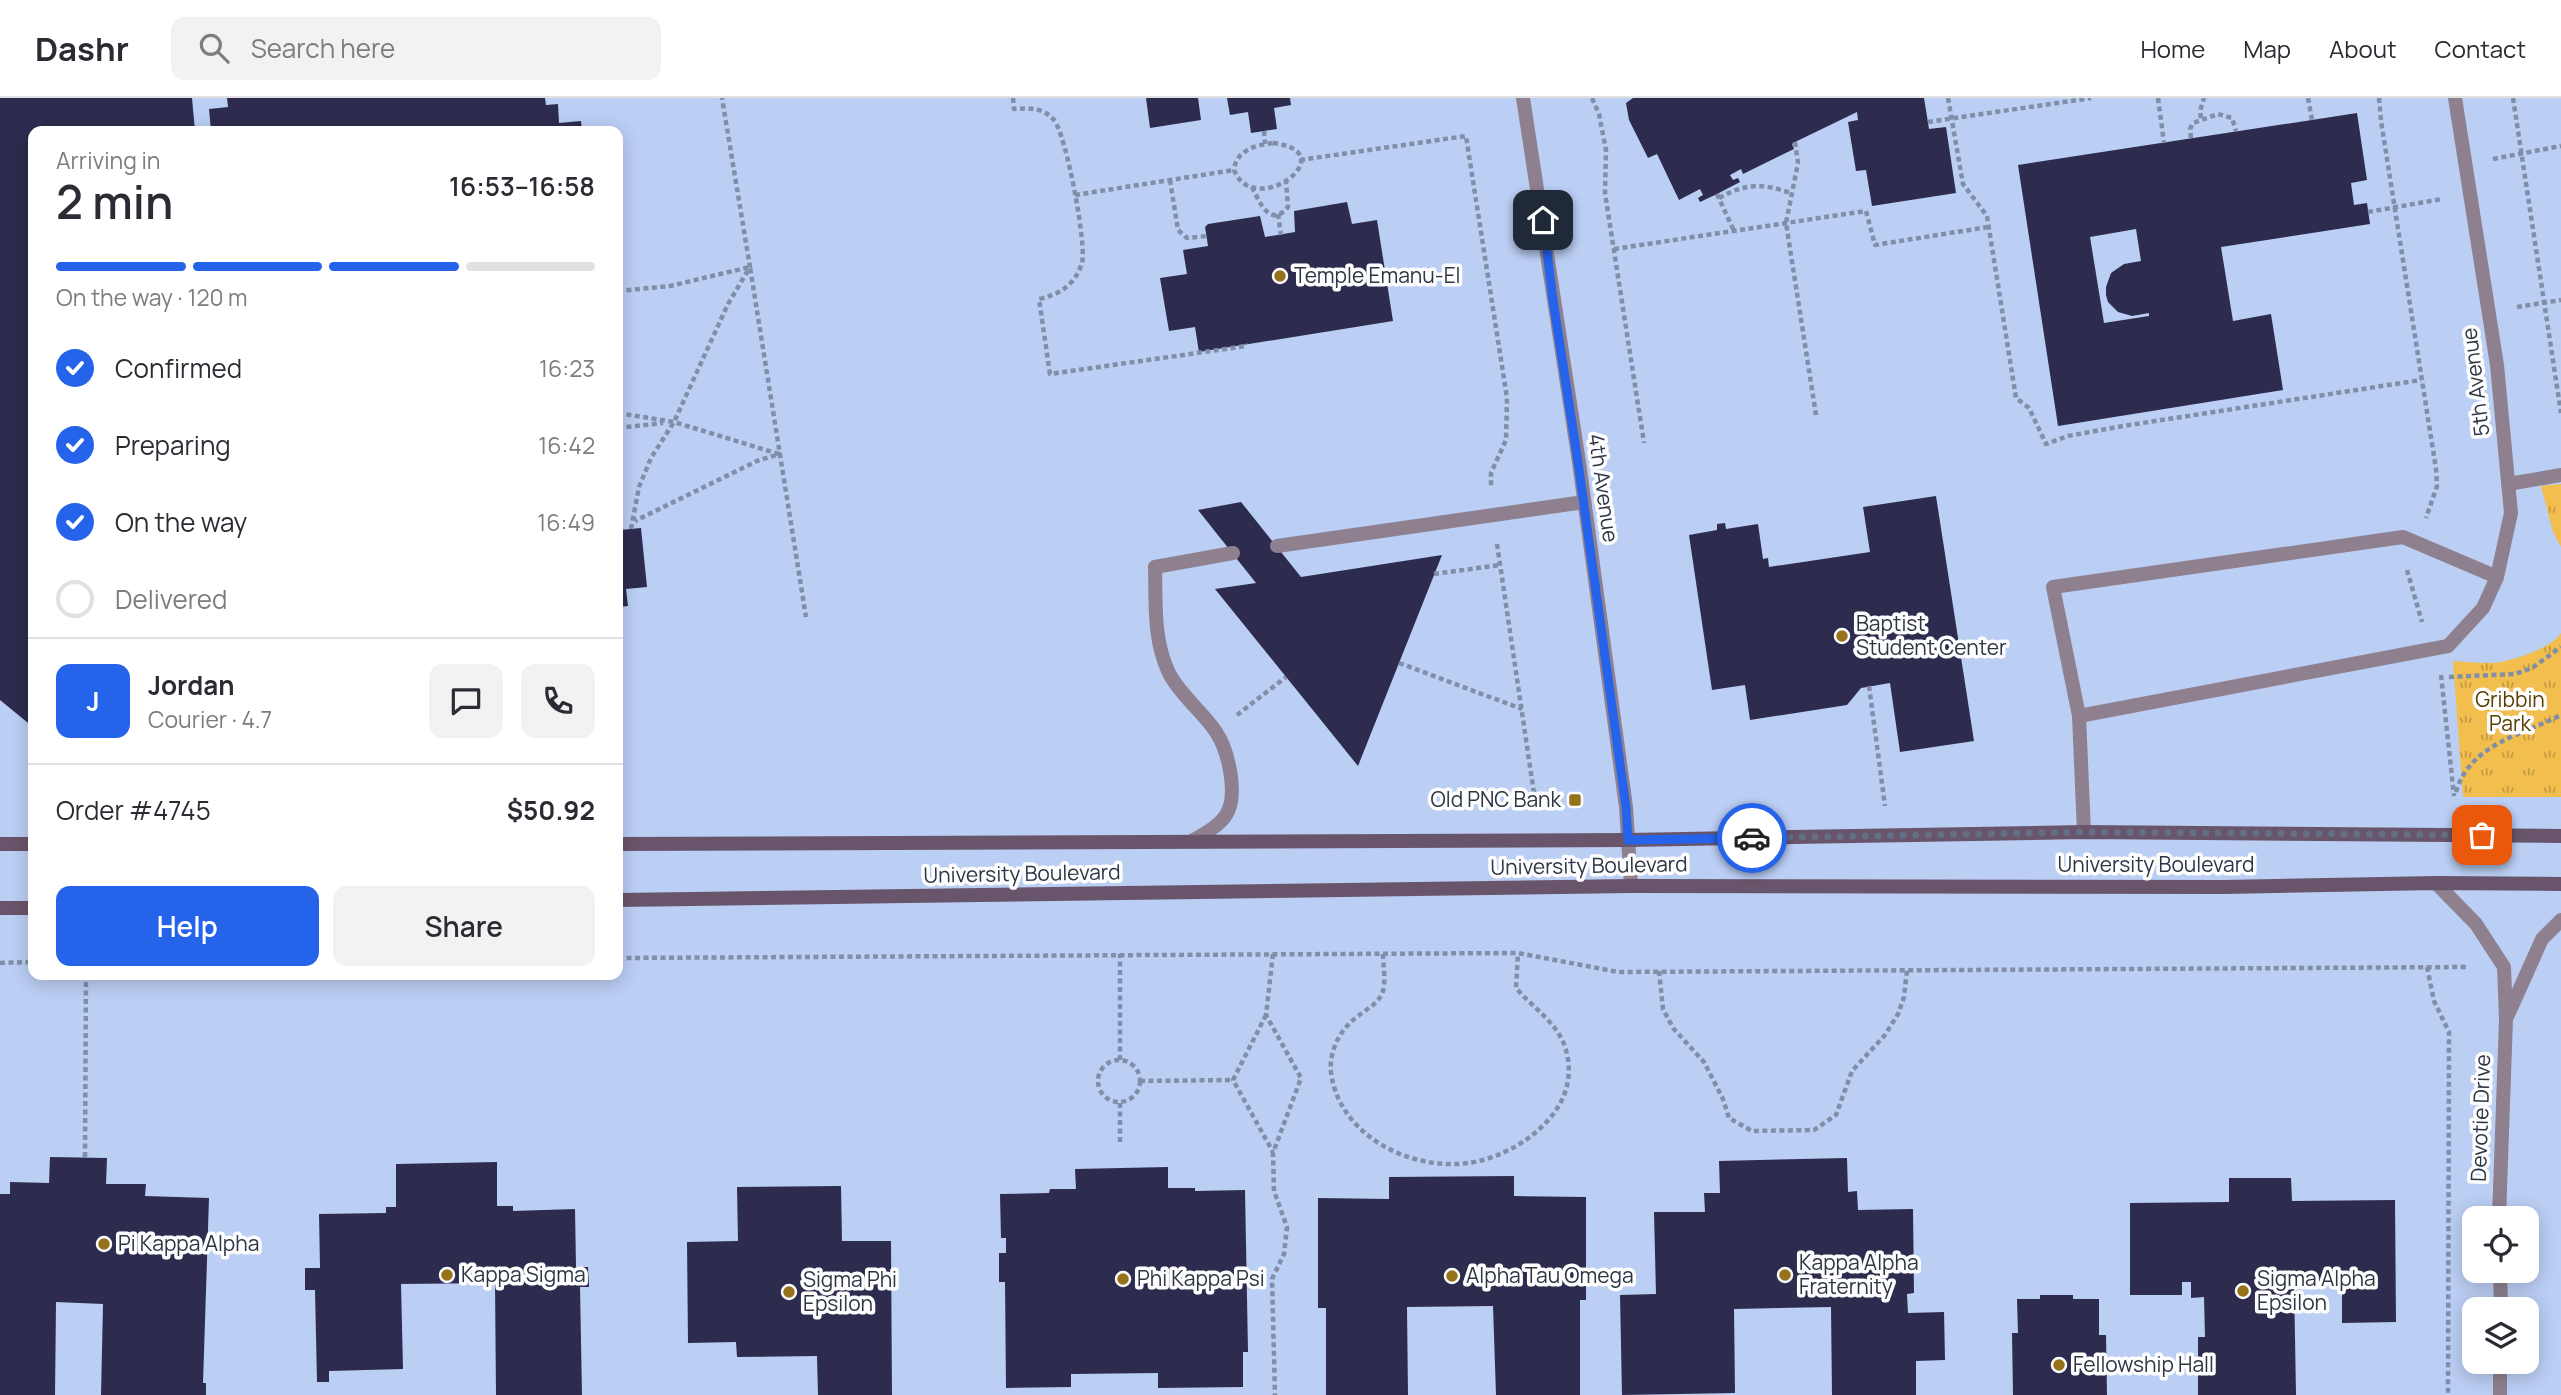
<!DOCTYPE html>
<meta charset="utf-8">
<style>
:root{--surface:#fff;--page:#f2f2f3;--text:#2b2b33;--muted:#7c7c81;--line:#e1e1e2;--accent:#2563eb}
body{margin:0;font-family:Manrope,sans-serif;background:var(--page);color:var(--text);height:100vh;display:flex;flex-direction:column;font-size:26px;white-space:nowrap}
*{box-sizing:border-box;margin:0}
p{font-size:23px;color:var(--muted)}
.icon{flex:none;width:38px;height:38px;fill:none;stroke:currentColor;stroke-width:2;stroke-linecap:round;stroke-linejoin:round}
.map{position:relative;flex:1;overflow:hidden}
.sheet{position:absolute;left:28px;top:28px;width:595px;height:854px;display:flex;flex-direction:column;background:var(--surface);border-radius:14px;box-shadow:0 4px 18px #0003}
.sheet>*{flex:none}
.buttons{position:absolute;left:2462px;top:1108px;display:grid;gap:14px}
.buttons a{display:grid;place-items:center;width:77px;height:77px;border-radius:14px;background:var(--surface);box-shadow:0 4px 18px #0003;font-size:35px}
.pin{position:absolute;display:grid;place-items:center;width:60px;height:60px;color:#fff;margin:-30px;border-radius:14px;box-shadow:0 4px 10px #0006}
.courier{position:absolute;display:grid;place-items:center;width:70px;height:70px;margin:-35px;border:5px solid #2563eb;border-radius:50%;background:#fff;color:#222;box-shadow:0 2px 9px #0007}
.overview em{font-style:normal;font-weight:600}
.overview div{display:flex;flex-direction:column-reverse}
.overview{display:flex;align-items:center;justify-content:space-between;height:119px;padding:0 28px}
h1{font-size:46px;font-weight:600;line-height:52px}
.bar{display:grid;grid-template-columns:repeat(4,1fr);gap:10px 7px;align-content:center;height:84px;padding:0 28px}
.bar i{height:9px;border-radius:5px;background:var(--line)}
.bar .selected{background:var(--accent)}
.bar p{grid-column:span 4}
.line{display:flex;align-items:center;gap:18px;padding:0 28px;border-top:2px solid var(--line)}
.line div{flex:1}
.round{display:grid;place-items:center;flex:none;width:74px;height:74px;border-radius:14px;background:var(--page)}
ol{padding:0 28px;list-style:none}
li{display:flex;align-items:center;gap:21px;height:77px}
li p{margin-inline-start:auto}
li .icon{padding:7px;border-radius:50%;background:var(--accent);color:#fff;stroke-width:4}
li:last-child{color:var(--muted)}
li i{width:38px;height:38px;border:4px solid var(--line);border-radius:50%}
.primary-button{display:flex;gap:14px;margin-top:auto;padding:14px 28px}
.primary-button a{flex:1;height:80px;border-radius:14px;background:var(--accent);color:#fff;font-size:28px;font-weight:600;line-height:80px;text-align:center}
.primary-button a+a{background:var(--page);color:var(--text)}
header{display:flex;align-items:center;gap:42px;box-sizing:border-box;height:98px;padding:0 35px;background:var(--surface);border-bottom:2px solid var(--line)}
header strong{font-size:33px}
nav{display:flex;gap:38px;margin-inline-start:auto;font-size:24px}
.search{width:490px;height:63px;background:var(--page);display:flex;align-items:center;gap:18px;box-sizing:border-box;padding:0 24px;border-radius:14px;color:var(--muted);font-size:26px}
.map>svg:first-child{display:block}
</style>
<header>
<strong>Dashr</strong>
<div class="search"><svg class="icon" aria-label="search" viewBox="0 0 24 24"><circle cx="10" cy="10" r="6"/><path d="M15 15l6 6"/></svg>Search here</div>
<nav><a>Home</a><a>Map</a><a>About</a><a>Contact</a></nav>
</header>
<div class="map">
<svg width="2561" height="1297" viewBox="0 0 2561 1297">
<defs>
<pattern id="park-tufts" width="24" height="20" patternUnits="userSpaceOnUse" patternTransform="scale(1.75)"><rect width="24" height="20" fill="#f2be4d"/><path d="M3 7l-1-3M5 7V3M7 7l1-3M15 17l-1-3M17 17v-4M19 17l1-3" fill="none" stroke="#c49b42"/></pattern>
</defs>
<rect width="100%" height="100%" fill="#cbdcfd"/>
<!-- built -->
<path fill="#bbcef4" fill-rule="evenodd" d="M 0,0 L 2561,0 L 2561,1297 L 0,1297 ZM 33,33 L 618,33 L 618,877 L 33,877 ZM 2474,1120 L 2527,1120 L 2527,1172 L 2474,1172 ZM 2474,1211 L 2527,1211 L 2527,1264 L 2474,1264 Z"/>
<!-- park -->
<g fill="url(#park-tufts)">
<polygon points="2561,386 2561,449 2553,434 2541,388"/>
<path d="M 2561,535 L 2561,699 L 2463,699 L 2453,563 C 2466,564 2479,565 2492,565 C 2509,564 2553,550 2561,535 Z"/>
</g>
<!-- building -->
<g fill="#2d2c4f" fill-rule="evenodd">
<polygon points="0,0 192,0 195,33 33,33 33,629 0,602"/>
<polygon points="227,0 545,0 546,7 558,6 559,25 581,23 582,33 211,33 209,11 228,9"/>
<polygon points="1146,0 1198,0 1201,22 1150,30"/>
<polygon points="1227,0 1290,0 1291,7 1274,10 1277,31 1251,35 1248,14 1230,17"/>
<polygon points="1633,0 1924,0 1929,31 1946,29 1956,95 1872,108 1866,72 1856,73 1848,24 1858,22 1857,14 1795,44 1792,46 1794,51 1743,76 1741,71 1730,77 1733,82 1738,80 1740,84 1717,96 1700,104 1698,100 1703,97 1700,91 1679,102 1657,56 1648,60 1629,22 1626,5"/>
<path d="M 2357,15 L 2367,82 L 2351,85 L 2354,107 L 2367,105 L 2370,126 L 2221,149 L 2233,223 L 2271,216 L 2283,292 L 2058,328 L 2018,67 ZM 2136,131 L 2141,163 L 2124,166 L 2111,175 L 2106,189 L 2106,197 L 2108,204 L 2118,214 L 2132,218 L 2149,215 L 2149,218 L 2104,225 L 2090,139 Z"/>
<polygon points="1347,104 1352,126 1377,122 1393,223 1199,254 1195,229 1169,233 1160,180 1187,176 1183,152 1208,148 1205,129 1208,126 1260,118 1265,139 1295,134 1294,113"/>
<polygon points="1936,398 1974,643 1900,654 1890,585 1861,590 1847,607 1750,622 1745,587 1712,592 1689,437 1717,432 1717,426 1725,425 1726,431 1758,426 1763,461 1768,460 1769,469 1870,454 1863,409"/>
<polygon points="1241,404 1301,479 1442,457 1358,668 1215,491 1256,485 1198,412"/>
<polygon points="618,424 620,424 620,432 641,430 647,489 626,491 628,508 618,509"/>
<polygon points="50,1059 107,1060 106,1086 146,1086 145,1098 209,1100 203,1285 206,1285 206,1297 101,1297 103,1206 56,1204 55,1297 0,1297 0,1096 10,1096 10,1084 49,1085"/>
<polygon points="1847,1060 1848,1094 1857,1093 1858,1112 1913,1111 1914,1195 1907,1196 1908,1215 1944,1214 1945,1262 1916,1263 1916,1297 1832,1297 1831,1209 1734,1211 1735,1295 1622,1297 1620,1197 1656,1196 1654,1114 1705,1114 1704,1095 1720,1095 1719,1063"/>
<polygon points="497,1064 497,1108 513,1108 513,1113 575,1111 576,1169 588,1169 589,1189 580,1189 582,1297 496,1297 495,1185 401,1186 403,1271 329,1273 329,1284 317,1284 315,1192 305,1192 305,1170 320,1170 319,1116 386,1115 386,1109 396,1109 396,1066"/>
<polygon points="1168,1069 1168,1090 1195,1090 1195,1093 1245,1092 1248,1254 1243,1254 1243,1289 1158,1290 1158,1275 1071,1276 1071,1289 1006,1290 1005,1184 999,1184 999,1155 1006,1155 1006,1140 1001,1140 1000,1096 1049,1095 1050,1091 1076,1091 1075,1071"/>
<polygon points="1514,1078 1514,1098 1586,1099 1586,1202 1580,1202 1580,1297 1496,1297 1493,1208 1407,1209 1408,1297 1326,1297 1326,1210 1318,1210 1318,1100 1389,1101 1389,1079"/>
<polygon points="2229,1080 2291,1080 2292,1103 2395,1102 2396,1224 2342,1225 2342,1184 2294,1183 2296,1297 2198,1297 2198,1239 2205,1239 2204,1199 2191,1200 2191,1184 2182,1184 2182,1197 2130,1197 2130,1105 2229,1104"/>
<polygon points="841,1088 842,1143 891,1143 892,1297 818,1297 817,1258 737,1259 736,1244 688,1245 687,1144 738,1143 737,1089"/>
<polygon points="2040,1197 2073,1197 2073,1201 2099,1201 2099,1237 2106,1237 2107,1297 2013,1297 2012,1235 2018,1235 2017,1201 2040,1201"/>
</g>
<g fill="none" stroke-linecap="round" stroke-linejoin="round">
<!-- path -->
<g stroke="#818ea7" stroke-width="4.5" stroke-dasharray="5 3.5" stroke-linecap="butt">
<path d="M 1013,0 L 1014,11 C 1029,10 1043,9 1054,22 C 1066,36 1087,147 1082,165 C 1075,187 1060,196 1039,201 L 1050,276 L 1246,248 L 1245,246"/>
<polyline points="1592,0 1599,16 1606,52 1605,95 1644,345"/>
<polyline points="1948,0 1963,86 1987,118 2016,300 2029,310 2046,346 2068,338 2123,328 2421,282"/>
<polyline points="2158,0 2164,45"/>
<polyline points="2308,0 2312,22"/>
<polyline points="2379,0 2381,23 2436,371 2437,388 2426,420"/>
<polyline points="2513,0 2561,315"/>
<polyline points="2201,20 2200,13 2204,0"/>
<polyline points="1928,24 2091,0"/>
<polyline points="1264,33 1265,46"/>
<polyline points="2191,40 2190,31 2193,25 2218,16 2232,20 2236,33"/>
<polyline points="1795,44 1798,65 1786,125 1816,317"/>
<path d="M 1273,45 C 1347,54 1254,123 1234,72 C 1236,52 1256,47 1273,45 Z"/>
<polyline points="2493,61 2561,48"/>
<polyline points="1300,62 1466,38 1507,300 1506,342 1491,375 1491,389"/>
<polyline points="1170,82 1178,132 1187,140 1207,138"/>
<path d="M 1252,89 C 1259,103 1270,131 1288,109 L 1286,84"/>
<polyline points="1717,96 1734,133"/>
<polyline points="1075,97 1234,72"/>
<path d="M 1719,100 C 1747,85 1761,85 1791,95"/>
<polyline points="2368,114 2442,101"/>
<polyline points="1278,116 1281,137"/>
<polyline points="1614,151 1866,113 1875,147 1988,129"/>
<polyline points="618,193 670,188 750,169 806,519"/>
<polyline points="2517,209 2561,202"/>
<polyline points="618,315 674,324 779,356 757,363 635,423"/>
<polyline points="618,330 663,325"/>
<polyline points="631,431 639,389 651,360 674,324 728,206 750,169 722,0"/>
<polyline points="1497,446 1536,709"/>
<polyline points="2407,472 2422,524"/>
<polyline points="1434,476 1500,467"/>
<polyline points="1399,565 1522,611"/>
<polyline points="2441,577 2454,698"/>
<polyline points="2449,579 2515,576 2532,570 2561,549"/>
<polyline points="1869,588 1885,708"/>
<polyline points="1237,617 1286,579"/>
<path d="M 2456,694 C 2470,646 2522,637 2561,617"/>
<polyline points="1273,856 1266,917 1301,980 1273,1055 1274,1093 1287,1129 1284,1156 1272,1181 1275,1297"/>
<path d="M 1383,856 C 1383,867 1386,882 1383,893 C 1379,906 1366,911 1357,919 C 1340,931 1329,953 1331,974 C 1339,1042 1422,1079 1483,1062 C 1510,1054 1532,1041 1550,1020 C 1568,999 1574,973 1564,946 C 1554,922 1532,909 1516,890 L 1518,855"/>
<polyline points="618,860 1518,855 1618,874 2469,869"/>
<polyline points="0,865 33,864"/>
<polyline points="2427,869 2434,903 2449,934 2448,1297"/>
<polyline points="1659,873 1663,911 1673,930 1704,964 1723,1001 1729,1020 1752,1033 1814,1032 1836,1017 1852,973 1885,937 1898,916 1904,899 1907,872"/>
<polyline points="1266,917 1233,982 1273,1054"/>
<circle cx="1119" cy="983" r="21"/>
<polyline points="1120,962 1120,856"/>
<polyline points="1140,983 1233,982"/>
<polyline points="1120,1005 1120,1047"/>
<polyline points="85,1059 86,877"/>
</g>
<!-- lane -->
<g stroke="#8f808f" stroke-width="14">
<polyline points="2508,386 2561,377"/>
<polyline points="1277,448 1584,404"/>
<polyline points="2079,618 2448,548 2483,510 2497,479 2403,439 2053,489 2079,618 2084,734"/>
<path d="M 1192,743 C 1204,736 1219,728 1226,717 C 1239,697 1228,652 1216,634 C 1203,614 1180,597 1169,575 C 1153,542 1156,505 1155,469 L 1233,455"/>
</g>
<!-- street -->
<g stroke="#8f808f" stroke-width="14">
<polyline points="1523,0 1579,364 1626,709 1631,788"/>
<polyline points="2455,0 2497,267 2511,415 2497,479"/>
<polyline points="2436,785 2476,826 2504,869 2506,921 2499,1120"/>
<polyline points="2508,917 2542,841 2561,822"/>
<polyline points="2500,1172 2501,1211"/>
<polyline points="2500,1297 2500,1264"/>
</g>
<!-- secondary -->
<g stroke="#69556b" stroke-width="14">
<polyline points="0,746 33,746"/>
<polyline points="618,746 1628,742 2084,734 2561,738"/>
<polyline points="618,802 1631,788 2224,789 2436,785 2561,786"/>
<polyline points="0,810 33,810"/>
</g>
</g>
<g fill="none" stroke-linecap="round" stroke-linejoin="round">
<!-- done -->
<polyline stroke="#646f85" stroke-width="7" stroke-dasharray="0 12.6" points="1752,740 2084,734 2482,737"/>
<!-- route -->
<polyline stroke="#2563eb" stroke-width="9" points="1543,122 1553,202 1578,364 1626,709 1628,742 1752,740"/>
</g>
<!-- markers -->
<g fill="#96721b" stroke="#fdfdfd" stroke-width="2.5">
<circle cx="1280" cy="178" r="7"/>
<circle cx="1842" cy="538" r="7"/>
<rect x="1568" y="695" width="14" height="14" rx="3.5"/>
<circle cx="104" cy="1146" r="7"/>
<circle cx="447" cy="1177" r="7"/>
<circle cx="1785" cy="1177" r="7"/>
<circle cx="1452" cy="1178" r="7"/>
<circle cx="1123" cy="1181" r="7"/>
<circle cx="2243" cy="1193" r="7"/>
<circle cx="789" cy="1194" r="7"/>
<circle cx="2059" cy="1267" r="7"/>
</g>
<g text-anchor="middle" stroke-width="7" stroke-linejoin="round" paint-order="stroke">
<!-- poi labels -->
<g font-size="21" fill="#2d3545" stroke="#fdfdfd" text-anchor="start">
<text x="1294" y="185">Temple Emanu-El</text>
<text x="1856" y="533">Baptist<tspan x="1856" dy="24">Student Center</tspan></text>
<text x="1561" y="709" text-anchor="end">Old PNC Bank</text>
<text x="118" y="1153">Pi Kappa Alpha</text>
<text x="1799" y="1172">Kappa Alpha<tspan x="1799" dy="24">Fraternity</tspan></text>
<text x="461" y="1184">Kappa Sigma</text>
<text x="1466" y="1185">Alpha Tau Omega</text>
<text x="1137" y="1188">Phi Kappa Psi</text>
<text x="2257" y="1188">Sigma Alpha<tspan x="2257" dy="24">Epsilon</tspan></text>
<text x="803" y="1189">Sigma Phi<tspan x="803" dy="24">Epsilon</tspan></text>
<text x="2073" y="1274">Fellowship Hall</text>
</g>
<!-- street labels -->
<g font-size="21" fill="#2d3545" stroke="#fdfdfd">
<text transform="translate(2476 284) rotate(-97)" y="7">5th Avenue</text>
<text transform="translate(1603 390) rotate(82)" y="7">4th Avenue</text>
<text x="2156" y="774">University Boulevard</text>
<text transform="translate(1589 768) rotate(-1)" y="7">University Boulevard</text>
<text transform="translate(1022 776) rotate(-1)" y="7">University Boulevard</text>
<text transform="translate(2481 1020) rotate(-88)" y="7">Devotie Drive</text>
</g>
<!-- park labels -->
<g font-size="21" fill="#573f02" stroke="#fdfdfd">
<text x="2510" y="609">Gribbin<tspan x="2510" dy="24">Park</tspan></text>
</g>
</g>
</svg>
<div class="buttons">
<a><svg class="icon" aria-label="locate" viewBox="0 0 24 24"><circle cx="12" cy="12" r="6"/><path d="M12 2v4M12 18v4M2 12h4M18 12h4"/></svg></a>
<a><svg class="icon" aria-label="layers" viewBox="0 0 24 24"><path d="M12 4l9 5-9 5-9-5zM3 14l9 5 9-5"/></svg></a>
</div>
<div class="pin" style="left:2482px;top:737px;background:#ea580c"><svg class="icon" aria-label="bag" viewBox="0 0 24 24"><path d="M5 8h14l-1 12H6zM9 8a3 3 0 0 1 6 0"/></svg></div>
<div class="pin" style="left:1543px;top:122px;background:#1f2937"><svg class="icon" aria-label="home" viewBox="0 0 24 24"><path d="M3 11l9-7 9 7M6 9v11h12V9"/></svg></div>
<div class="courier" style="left:1752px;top:740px"><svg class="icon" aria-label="car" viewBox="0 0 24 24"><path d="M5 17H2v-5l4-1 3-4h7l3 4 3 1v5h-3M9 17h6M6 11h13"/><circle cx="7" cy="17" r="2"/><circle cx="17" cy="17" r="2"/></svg></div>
<section class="sheet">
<div class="overview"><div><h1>2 min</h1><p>Arriving in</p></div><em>16:53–16:58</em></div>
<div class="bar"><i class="selected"></i><i class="selected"></i><i class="selected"></i><i></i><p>On the way · 120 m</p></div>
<ol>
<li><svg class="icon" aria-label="check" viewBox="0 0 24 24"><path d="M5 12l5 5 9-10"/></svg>Confirmed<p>16:23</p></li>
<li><svg class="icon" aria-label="check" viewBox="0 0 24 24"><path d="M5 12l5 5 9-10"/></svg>Preparing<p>16:42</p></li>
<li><svg class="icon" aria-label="check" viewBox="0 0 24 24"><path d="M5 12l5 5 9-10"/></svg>On the way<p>16:49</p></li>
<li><i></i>Delivered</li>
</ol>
<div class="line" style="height:126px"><b class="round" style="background:var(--accent);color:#fff">J</b><div><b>Jordan</b><p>Courier · 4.7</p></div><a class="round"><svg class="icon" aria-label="chat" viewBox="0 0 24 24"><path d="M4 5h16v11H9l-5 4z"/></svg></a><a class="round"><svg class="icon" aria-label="phone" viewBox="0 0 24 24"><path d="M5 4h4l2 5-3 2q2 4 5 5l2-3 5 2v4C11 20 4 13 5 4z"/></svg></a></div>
<div class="line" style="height:91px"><div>Order #4745</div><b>$50.92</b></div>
<div class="primary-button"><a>Help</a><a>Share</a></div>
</section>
</div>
